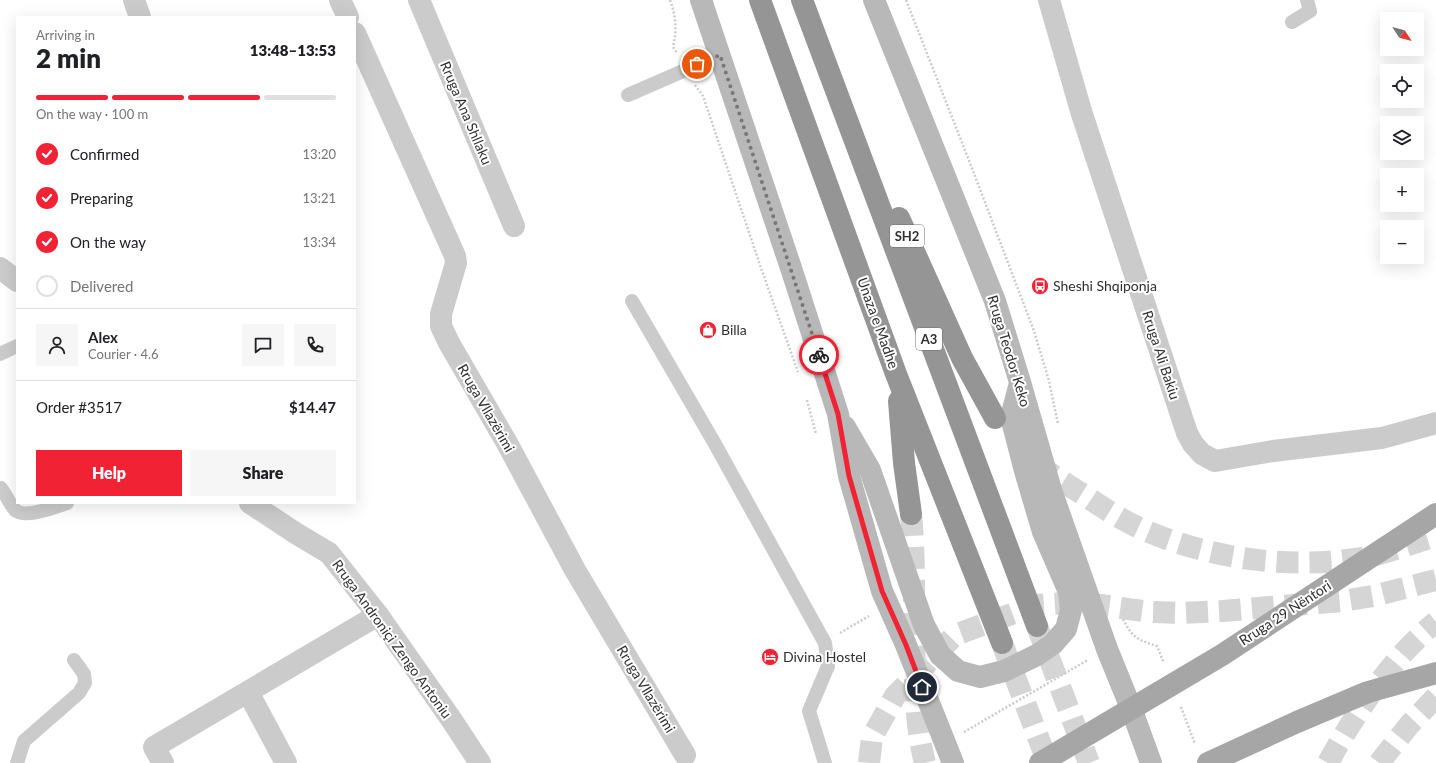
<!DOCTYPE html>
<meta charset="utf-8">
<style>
:root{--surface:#fff;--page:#f6f6f6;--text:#202124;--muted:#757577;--line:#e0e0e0;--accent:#f22235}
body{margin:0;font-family:Lato,sans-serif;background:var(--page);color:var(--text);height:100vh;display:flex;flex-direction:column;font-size:15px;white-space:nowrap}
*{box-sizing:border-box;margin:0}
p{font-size:13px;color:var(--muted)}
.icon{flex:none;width:22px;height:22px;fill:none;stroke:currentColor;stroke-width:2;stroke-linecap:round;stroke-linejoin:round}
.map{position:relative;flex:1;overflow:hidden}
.side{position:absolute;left:16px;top:16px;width:340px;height:488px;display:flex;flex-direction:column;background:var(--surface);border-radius:0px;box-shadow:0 4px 16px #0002}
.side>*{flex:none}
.needle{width:26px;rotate:126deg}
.fabs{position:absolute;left:1380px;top:12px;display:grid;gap:8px}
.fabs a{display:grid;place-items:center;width:44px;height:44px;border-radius:0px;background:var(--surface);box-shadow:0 4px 16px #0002;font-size:20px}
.pin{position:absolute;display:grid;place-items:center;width:34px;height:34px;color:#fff;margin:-17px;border:2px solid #fff;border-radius:50%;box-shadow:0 1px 4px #0007}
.courier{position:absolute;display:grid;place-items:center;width:40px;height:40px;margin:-20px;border:3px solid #f22235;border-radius:50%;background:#fff;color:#222;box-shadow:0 1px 5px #0007}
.overview em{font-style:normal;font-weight:800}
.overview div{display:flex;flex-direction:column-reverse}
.overview{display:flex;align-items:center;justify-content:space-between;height:68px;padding:0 20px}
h1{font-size:26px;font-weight:800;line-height:30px}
.bar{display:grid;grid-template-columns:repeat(4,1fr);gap:6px 4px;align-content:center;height:48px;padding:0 20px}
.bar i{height:5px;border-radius:3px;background:var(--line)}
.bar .on{background:var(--accent)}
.bar p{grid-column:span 4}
.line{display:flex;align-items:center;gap:10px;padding:0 20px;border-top:1px solid var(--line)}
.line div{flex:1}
.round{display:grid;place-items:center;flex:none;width:42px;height:42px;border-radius:0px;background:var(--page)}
ol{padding:0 20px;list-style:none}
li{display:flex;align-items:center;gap:12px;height:44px}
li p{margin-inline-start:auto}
li .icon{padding:4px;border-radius:50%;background:var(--accent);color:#fff;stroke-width:4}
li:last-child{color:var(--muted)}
li i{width:22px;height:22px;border:2px solid var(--line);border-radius:50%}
.button{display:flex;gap:8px;margin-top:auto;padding:8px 20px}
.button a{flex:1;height:46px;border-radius:0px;background:var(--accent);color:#fff;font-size:16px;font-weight:800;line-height:46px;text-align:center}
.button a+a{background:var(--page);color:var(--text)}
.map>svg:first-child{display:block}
</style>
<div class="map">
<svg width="1436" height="763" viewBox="0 0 1436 763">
<rect width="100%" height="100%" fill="#fff"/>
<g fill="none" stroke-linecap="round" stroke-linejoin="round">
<!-- highway-tunnel -->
<g stroke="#d5d5d5" stroke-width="22" stroke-dasharray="22 11" stroke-linecap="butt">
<path d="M 1037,462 C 1051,476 1068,485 1084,495 C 1103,508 1123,521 1144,530 C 1209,558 1284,569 1355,559 C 1383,555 1409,544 1436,536"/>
<path d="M 911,514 C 916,567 913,620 915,673 C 916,703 917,733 925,763"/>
<polyline points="1037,626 1089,763"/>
<polyline points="1002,643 1048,763"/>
<polyline points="869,763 872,737 895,696 955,635 1036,605 1080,602 1150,612 1183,613 1223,611 1342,601 1373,596 1436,580"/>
<path d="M 1328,763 C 1354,715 1393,656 1436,622"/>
<polyline points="1379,763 1410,724 1436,697"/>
</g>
<!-- path -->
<g stroke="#cbcbcb" stroke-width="2.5" stroke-dasharray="2 2" stroke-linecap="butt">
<path d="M 670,0 C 676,16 677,30 673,47 L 677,53"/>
<polyline points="906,0 970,163 1034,331 1049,381 1058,424"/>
<polyline points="695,85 703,96 761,268 798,372"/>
<polyline points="807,400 816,434"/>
<path d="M 1123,619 C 1132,637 1137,640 1157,646 L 1164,663"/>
<polyline points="840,633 869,616"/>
<polyline points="1181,707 1195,744"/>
<polyline points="964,732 1088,660"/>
</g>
<!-- lane -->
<g stroke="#cbcbcb" stroke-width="14">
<polyline points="1292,22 1310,11 1307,0"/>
<polyline points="628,95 720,55"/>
<polyline points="632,301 715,444 825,643 828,666 809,711 825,763"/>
<polyline points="0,354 17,346"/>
<path d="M 1,488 C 6,495 10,504 15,510 C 25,519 55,507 67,503"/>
<polyline points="17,763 24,741 79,693 85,683 84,674 74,660"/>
</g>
<!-- street -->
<g stroke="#cbcbcb" stroke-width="22">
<polyline points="134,0 140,17"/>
<polyline points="340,0 348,17"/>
<polyline points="419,0 514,226"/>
<polyline points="1049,0 1081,111 1187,433 1193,444 1202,454 1215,461 1273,451 1382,438 1436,423"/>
<polyline points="355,33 455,256 456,263 441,314 441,326 449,343 507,443 575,570 685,755"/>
<polyline points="0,268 17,281"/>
<polyline points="250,503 297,534 329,553 378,615 451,719 480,763"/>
<polyline points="248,692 286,763"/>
<polyline points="163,763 154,747 378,615"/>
</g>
<!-- secondary -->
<g stroke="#b8b8b8" stroke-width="22">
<polyline points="701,0 792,271 838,414 849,476 882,591 906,645 953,763"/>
<polyline points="874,0 995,301 1020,382 1052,493 1107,649 1131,708 1151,763"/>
<polyline points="845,427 870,470 924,625 940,655 958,671 980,677 1004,671 1037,655 1053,644 1066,629 1071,610 1069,592 1043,532 1025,471 1011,417 1020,383"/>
</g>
<!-- primary -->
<g stroke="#a6a6a6" stroke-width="22">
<polyline points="1040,763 1222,655 1436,514"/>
<polyline points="1208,763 1297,722 1368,692 1436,673"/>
</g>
<!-- highway -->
<g stroke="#959595" stroke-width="22">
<polyline points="760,0 896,374 1002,643"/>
<polyline points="802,0 1037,626"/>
<polyline points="899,218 962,358 995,418"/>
<polyline points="899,401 904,463 911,514"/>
</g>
</g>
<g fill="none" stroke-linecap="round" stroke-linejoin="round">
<!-- done -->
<polyline stroke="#777" stroke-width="4" stroke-dasharray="0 7.2" points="697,64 720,55 819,355"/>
<!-- route -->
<polyline stroke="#f22235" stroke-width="5" points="819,355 838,414 849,476 882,591 906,645 922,687"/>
</g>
<!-- icons -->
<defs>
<symbol id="bus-disc" viewBox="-11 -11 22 22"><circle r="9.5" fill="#f22235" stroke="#fff"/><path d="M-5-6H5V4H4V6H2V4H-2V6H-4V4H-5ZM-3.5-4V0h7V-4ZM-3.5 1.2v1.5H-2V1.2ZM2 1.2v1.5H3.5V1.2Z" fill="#fff"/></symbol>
<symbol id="shop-disc" viewBox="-11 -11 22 22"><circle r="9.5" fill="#f22235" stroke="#fff"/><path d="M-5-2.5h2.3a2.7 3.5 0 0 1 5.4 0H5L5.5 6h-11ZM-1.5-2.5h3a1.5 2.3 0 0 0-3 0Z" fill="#fff"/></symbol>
<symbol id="hotel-disc" viewBox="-11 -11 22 22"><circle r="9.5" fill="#f22235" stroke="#fff"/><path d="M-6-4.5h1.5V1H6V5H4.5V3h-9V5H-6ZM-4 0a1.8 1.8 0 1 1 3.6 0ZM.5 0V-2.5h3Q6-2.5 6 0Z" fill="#fff"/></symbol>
</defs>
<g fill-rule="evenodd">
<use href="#bus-disc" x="1030" y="276" width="20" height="20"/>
<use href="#shop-disc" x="698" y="320" width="20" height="20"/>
<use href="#hotel-disc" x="760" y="647" width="20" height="20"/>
</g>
<g text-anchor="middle" stroke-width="4" stroke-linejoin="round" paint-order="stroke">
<!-- shield labels -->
<g fill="#fff" stroke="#6d6d6d" stroke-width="1">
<rect x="890" y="225" width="34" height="22" rx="3"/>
<rect x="916" y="328" width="26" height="22" rx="3"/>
</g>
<g font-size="13" font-weight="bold" fill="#2e2e2e">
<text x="907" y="241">SH2</text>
<text x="929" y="344">A3</text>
</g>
<!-- street labels -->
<g font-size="14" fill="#2e2e2e" stroke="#fff">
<text transform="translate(466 113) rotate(67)" y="5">Rruga Ana Shllaku</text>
<text transform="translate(878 323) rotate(70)" y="5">Unaza e Madhe</text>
<text transform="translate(1009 351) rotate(73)" y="5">Rruga Teodor Keko</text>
<text transform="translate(1161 355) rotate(72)" y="5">Rruga Ali Bakiu</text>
<text transform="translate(486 408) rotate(60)" y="5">Rruga Vllazërimi</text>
<text transform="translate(1285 613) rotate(-33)" y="5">Rruga 29 Nëntori</text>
<text transform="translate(392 639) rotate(54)" y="5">Rruga Androniçi Zengo Antoniu</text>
<text transform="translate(646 689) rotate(59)" y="5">Rruga Vllazërimi</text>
</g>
<!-- poi labels -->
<g font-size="14" fill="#2e2e2e" stroke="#fff" text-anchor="start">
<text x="1053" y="291">Sheshi Shqiponja</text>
<text x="721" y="335">Billa</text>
<text x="783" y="662">Divina Hostel</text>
</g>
</g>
</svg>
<div class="fabs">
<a><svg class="needle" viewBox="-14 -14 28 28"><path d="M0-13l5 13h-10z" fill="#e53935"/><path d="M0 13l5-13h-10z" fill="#757577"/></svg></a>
<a><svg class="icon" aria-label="locate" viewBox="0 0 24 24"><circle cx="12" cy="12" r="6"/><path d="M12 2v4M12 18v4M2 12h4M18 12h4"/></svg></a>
<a><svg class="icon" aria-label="layers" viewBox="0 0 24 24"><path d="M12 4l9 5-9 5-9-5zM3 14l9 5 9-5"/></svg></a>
<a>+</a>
<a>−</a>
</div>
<div class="pin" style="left:697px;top:64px;background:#ea580c"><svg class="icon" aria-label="bag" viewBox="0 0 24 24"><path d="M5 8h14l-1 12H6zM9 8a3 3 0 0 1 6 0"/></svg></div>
<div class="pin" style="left:922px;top:687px;background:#1f2937"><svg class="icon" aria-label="home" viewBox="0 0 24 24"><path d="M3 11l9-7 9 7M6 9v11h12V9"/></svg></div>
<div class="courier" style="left:819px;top:355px"><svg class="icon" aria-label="bike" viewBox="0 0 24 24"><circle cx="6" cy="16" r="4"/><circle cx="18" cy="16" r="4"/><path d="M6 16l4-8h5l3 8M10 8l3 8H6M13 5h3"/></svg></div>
<section class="side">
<div class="overview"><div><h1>2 min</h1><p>Arriving in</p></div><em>13:48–13:53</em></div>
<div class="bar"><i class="on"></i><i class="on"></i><i class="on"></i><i></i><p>On the way · 100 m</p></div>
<ol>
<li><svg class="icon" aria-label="check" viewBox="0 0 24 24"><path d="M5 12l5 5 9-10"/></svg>Confirmed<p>13:20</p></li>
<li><svg class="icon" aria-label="check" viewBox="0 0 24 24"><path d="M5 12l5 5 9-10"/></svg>Preparing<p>13:21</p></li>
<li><svg class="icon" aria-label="check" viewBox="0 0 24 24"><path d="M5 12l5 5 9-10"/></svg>On the way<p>13:34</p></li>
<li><i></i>Delivered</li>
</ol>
<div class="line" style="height:72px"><a class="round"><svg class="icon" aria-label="person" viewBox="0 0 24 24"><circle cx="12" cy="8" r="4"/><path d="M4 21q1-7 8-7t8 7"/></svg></a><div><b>Alex</b><p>Courier · 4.6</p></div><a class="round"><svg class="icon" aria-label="chat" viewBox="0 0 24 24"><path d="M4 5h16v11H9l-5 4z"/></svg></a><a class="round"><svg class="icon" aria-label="phone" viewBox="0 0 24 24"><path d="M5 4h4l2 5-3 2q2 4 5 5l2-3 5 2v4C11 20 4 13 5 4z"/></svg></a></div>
<div class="line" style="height:52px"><div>Order #3517</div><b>$14.47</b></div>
<div class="button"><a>Help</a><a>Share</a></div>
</section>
</div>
